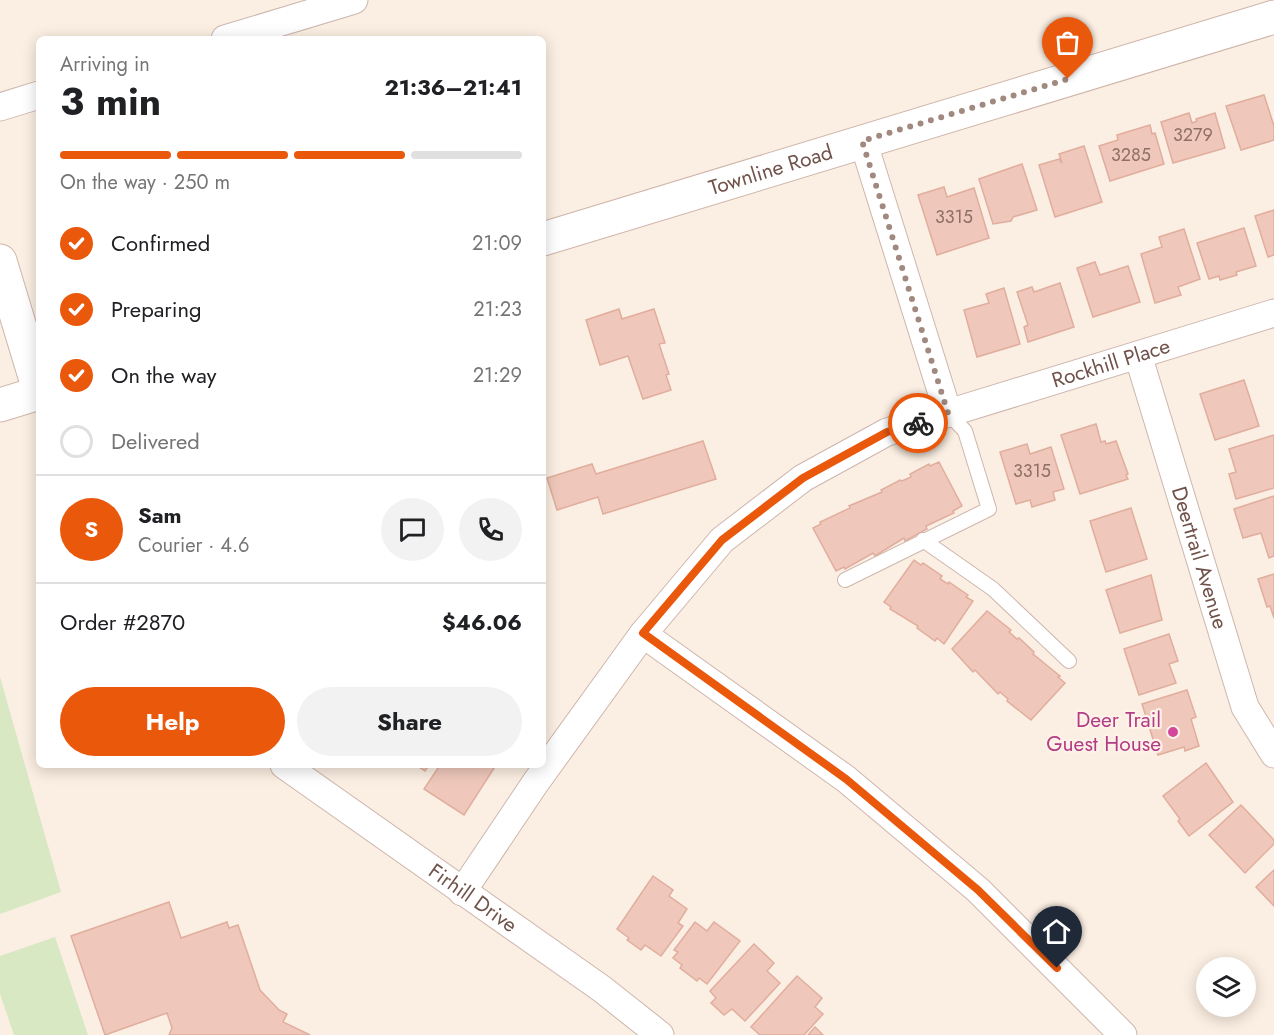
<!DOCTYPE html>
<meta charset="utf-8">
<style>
:root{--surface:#fff;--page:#f2f2f2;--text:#202124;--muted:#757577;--line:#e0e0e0;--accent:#ea580c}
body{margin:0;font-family:Jost,sans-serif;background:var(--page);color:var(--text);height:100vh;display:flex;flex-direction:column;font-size:22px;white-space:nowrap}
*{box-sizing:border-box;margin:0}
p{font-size:20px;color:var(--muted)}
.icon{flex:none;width:33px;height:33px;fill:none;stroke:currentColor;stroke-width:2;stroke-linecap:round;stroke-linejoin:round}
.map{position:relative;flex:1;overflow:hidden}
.panel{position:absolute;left:36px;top:36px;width:510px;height:732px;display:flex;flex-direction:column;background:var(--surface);border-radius:9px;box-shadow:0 3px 15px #0003}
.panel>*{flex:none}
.tools{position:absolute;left:1196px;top:957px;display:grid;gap:12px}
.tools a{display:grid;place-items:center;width:60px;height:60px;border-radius:50%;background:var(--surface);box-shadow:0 3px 15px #0003;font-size:30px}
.pin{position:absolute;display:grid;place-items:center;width:51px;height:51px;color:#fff;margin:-62px -26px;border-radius:50% 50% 50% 0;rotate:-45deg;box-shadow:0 0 6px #0007}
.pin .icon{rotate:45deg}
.courier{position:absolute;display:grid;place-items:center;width:60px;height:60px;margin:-30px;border:4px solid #ea580c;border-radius:50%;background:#fff;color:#222;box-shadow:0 2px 8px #0007}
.overview em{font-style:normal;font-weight:700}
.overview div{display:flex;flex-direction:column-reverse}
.overview{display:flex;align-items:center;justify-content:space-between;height:102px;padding:0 24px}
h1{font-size:39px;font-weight:700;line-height:45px}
.bar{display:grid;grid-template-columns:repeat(4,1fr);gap:9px 6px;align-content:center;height:72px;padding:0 24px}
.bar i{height:8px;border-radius:4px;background:var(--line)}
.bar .selected{background:var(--accent)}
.bar p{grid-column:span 4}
.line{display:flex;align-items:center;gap:15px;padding:0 24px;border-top:2px solid var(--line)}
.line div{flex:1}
.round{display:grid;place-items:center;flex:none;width:63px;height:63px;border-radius:32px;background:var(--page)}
ol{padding:0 24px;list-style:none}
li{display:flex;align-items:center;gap:18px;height:66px}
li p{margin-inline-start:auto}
li .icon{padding:6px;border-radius:50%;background:var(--accent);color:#fff;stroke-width:4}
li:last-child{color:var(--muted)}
li i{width:33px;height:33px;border:3px solid var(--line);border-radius:50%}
.primary-button{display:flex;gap:12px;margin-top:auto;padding:12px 24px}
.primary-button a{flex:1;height:69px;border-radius:36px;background:var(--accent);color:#fff;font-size:24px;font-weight:700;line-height:69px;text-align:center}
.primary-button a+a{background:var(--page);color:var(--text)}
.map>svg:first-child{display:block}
</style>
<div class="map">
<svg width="1274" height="1035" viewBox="0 0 1274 1035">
<rect width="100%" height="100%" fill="#fbeee2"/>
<!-- green -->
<g fill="#d7e8c2">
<polygon points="0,677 61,892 0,914"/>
<polygon points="55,937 88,1035 14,1035 0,994 0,956"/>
</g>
<!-- building -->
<g fill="#efc8bb" stroke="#e1ad9d" stroke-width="1.5">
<polygon points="1264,95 1274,126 1274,140 1241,150 1226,106"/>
<polygon points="1189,113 1192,123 1197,121 1196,119 1215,113 1225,148 1173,163 1161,122"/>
<polygon points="1150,125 1152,134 1155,133 1164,164 1110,181 1099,146 1118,140 1117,135"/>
<polygon points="1084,146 1102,202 1055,217 1039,165 1059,159 1062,163 1059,154"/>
<polygon points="1022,164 1037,210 1013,217 1011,221 993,224 979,179"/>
<polygon points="944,187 947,197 974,188 989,238 937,255 918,195"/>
<polygon points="1274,210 1274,255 1268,257 1255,216"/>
<polygon points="1244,228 1256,266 1236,272 1237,275 1220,280 1219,276 1209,279 1197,243"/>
<polygon points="1184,229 1200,279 1178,287 1181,295 1155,303 1141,254 1162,247 1159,237"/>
<polygon points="1095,262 1100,275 1128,266 1140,302 1093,317 1077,268"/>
<polygon points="1060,283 1074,327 1028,342 1024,327 1028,325 1017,292 1032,287 1034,292"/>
<polygon points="1004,288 1020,344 977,357 964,310 989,303 986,294"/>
<polygon points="619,309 622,319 654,309 665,343 659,344 669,374 666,375 671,390 643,399 628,356 600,365 586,320"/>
<polygon points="1244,380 1259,426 1215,440 1200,394"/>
<polygon points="1096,424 1101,442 1105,441 1106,444 1116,441 1128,474 1126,475 1128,479 1080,494 1061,435"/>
<polygon points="1274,435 1274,488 1236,499 1229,474 1236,472 1229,449"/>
<polygon points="703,441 716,479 603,514 598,497 557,510 547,478 592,464 596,474"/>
<polygon points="1027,444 1030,454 1051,447 1064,489 1053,492 1055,500 1032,507 1030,500 1016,504 1000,452"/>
<polygon points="939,462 962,506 953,511 954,513 926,526 927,529 905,541 904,538 875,556 873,553 845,569 844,567 836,571 813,528 821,524 820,522 850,508 849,506 882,492 881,490 900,480 902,481 911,477 910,474 929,464 930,466"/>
<polygon points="1274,496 1274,556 1269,558 1261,533 1243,538 1234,509"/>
<polygon points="1131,508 1147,559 1106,572 1090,521"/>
<polygon points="914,560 921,565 923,563 942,576 940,579 948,584 949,582 968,595 966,597 973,601 944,644 937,638 935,641 917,628 918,626 890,609 891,607 884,602"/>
<polygon points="1274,574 1274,618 1270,606 1267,607 1258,579"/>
<polygon points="1151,575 1162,620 1120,633 1106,590"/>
<polygon points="987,611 1011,630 1009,632 1017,639 1019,638 1034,652 1033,654 1060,676 1058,677 1065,683 1031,720 1007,701 1008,699 1000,692 998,694 975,670 973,672 952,649"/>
<polygon points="1169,634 1178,661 1169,664 1176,683 1139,695 1124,649"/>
<polygon points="1187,690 1196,717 1191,719 1199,746 1185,751 1184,747 1158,755 1142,704"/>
<polygon points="1206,763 1233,802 1189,836 1178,821 1180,819 1163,796"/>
<polygon points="416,765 429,765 425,771"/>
<polygon points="440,765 496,765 464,815 424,789"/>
<polygon points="1241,805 1274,840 1274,844 1245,873 1209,835"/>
<polygon points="1274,870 1274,906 1256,887"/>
<polygon points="653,876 673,890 669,896 687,909 678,923 683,926 661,956 645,945 641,950 627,940 629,938 617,929"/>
<polygon points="169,902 181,938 227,922 229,928 238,925 260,990 279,1010 287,1014 283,1022 310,1035 169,1035 172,1028 167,1013 105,1035 71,936"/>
<polygon points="695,922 707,931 714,922 740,941 707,984 699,978 697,981 680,968 682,965 673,958 678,952 674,950"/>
<polygon points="754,944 774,963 767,971 780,983 745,1021 732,1009 724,1015 711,1003 716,998 710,991"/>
<polygon points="797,976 822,998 815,1007 823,1014 804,1035 760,1035 751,1027"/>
<polygon points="815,1027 823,1035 808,1035"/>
</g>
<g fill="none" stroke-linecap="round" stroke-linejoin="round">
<defs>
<g id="lane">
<polyline points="923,540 993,589 1069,661"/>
<polyline points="845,580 989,509 965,431 948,413"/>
</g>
<g id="street">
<polyline points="225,39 354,0"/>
<polyline points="0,107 39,95"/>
<polyline points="863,141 948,413"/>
<path id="s1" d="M 1138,355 L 1245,707 L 1274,754"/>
<polyline points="643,634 846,779 978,890 1123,1035"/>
<path id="s2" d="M 284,765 L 602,989 L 660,1035"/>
<path id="s3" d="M 462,892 L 536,782 L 643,634 L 722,540 L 803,478 L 887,432 L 1274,313"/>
</g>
<g id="secondary">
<path id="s4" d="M 543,239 L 1274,17"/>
<polyline points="0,261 39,390"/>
<polyline points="0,405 39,393"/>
</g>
</defs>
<!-- lane casing -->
<use href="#lane" stroke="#ceb6ad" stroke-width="16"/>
<!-- street casing -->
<use href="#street" stroke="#ceb6ad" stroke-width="29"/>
<!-- secondary casing -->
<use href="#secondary" stroke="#d0b5aa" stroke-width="35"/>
<!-- lane -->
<use href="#lane" stroke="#fff" stroke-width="14"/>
<!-- street -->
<use href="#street" stroke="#fff" stroke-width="27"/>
<!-- secondary -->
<use href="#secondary" stroke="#fff" stroke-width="33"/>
</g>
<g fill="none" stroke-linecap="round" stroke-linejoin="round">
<!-- done -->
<polyline stroke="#a1897f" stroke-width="6" stroke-dasharray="0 10.8" points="918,423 948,413 862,141 1068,79"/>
<!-- route -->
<polyline stroke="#ea580c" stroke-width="8" points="918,423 887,432 803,478 722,540 643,633 846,779 978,890 1057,968"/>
</g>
<!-- markers -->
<circle fill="#d1479c" stroke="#fef2e8" stroke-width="2" cx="1173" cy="732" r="6"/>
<g text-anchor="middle" stroke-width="4.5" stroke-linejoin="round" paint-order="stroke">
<!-- number labels -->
<g font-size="18" fill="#907066">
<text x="1193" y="141">3279</text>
<text x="1131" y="161">3285</text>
<text x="954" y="223">3315</text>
<text x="1032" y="477">3315</text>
</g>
<!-- street labels -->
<g font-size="21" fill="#71524a" stroke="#fef2e8">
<text dy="7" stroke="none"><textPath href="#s4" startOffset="238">Townline Road</textPath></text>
<text dy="7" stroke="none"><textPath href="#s3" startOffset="870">Rockhill Place</textPath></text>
<text dy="7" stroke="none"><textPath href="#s1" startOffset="212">Deertrail Avenue</textPath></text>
<text dy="7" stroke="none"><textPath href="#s2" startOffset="231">Firhill Drive</textPath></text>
</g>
<!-- hotel labels -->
<g font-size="21" fill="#b23c85" stroke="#fef2e8" text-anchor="end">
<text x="1161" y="727">Deer Trail<tspan x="1161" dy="24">Guest House</tspan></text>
</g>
</g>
</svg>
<div class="tools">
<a><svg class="icon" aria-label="layers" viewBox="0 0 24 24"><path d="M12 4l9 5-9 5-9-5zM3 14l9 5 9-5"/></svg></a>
</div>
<div class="pin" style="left:1068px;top:79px;background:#ea580c"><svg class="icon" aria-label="bag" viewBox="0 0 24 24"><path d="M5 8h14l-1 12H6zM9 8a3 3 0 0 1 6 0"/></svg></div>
<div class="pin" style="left:1057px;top:968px;background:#1f2937"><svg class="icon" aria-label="home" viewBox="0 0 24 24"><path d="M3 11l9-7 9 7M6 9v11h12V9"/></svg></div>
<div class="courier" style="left:918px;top:423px"><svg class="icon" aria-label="bike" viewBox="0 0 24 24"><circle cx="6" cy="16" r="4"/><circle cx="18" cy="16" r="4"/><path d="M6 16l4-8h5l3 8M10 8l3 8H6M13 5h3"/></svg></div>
<section class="panel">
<div class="overview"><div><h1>3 min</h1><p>Arriving in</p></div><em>21:36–21:41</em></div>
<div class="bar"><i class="selected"></i><i class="selected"></i><i class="selected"></i><i></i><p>On the way · 250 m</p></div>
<ol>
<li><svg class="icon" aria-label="check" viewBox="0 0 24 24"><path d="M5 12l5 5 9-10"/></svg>Confirmed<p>21:09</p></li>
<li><svg class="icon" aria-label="check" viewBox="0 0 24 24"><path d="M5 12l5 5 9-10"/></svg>Preparing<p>21:23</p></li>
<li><svg class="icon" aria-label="check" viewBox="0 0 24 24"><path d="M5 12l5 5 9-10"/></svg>On the way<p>21:29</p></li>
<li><i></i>Delivered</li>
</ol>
<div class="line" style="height:108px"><b class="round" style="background:var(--accent);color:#fff">S</b><div><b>Sam</b><p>Courier · 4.6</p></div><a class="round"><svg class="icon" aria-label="chat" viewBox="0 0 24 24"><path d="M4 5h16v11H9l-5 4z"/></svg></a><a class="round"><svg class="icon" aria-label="phone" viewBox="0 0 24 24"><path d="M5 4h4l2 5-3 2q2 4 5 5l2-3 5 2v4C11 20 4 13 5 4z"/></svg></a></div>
<div class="line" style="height:78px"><div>Order #2870</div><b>$46.06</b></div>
<div class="primary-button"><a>Help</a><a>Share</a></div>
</section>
</div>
